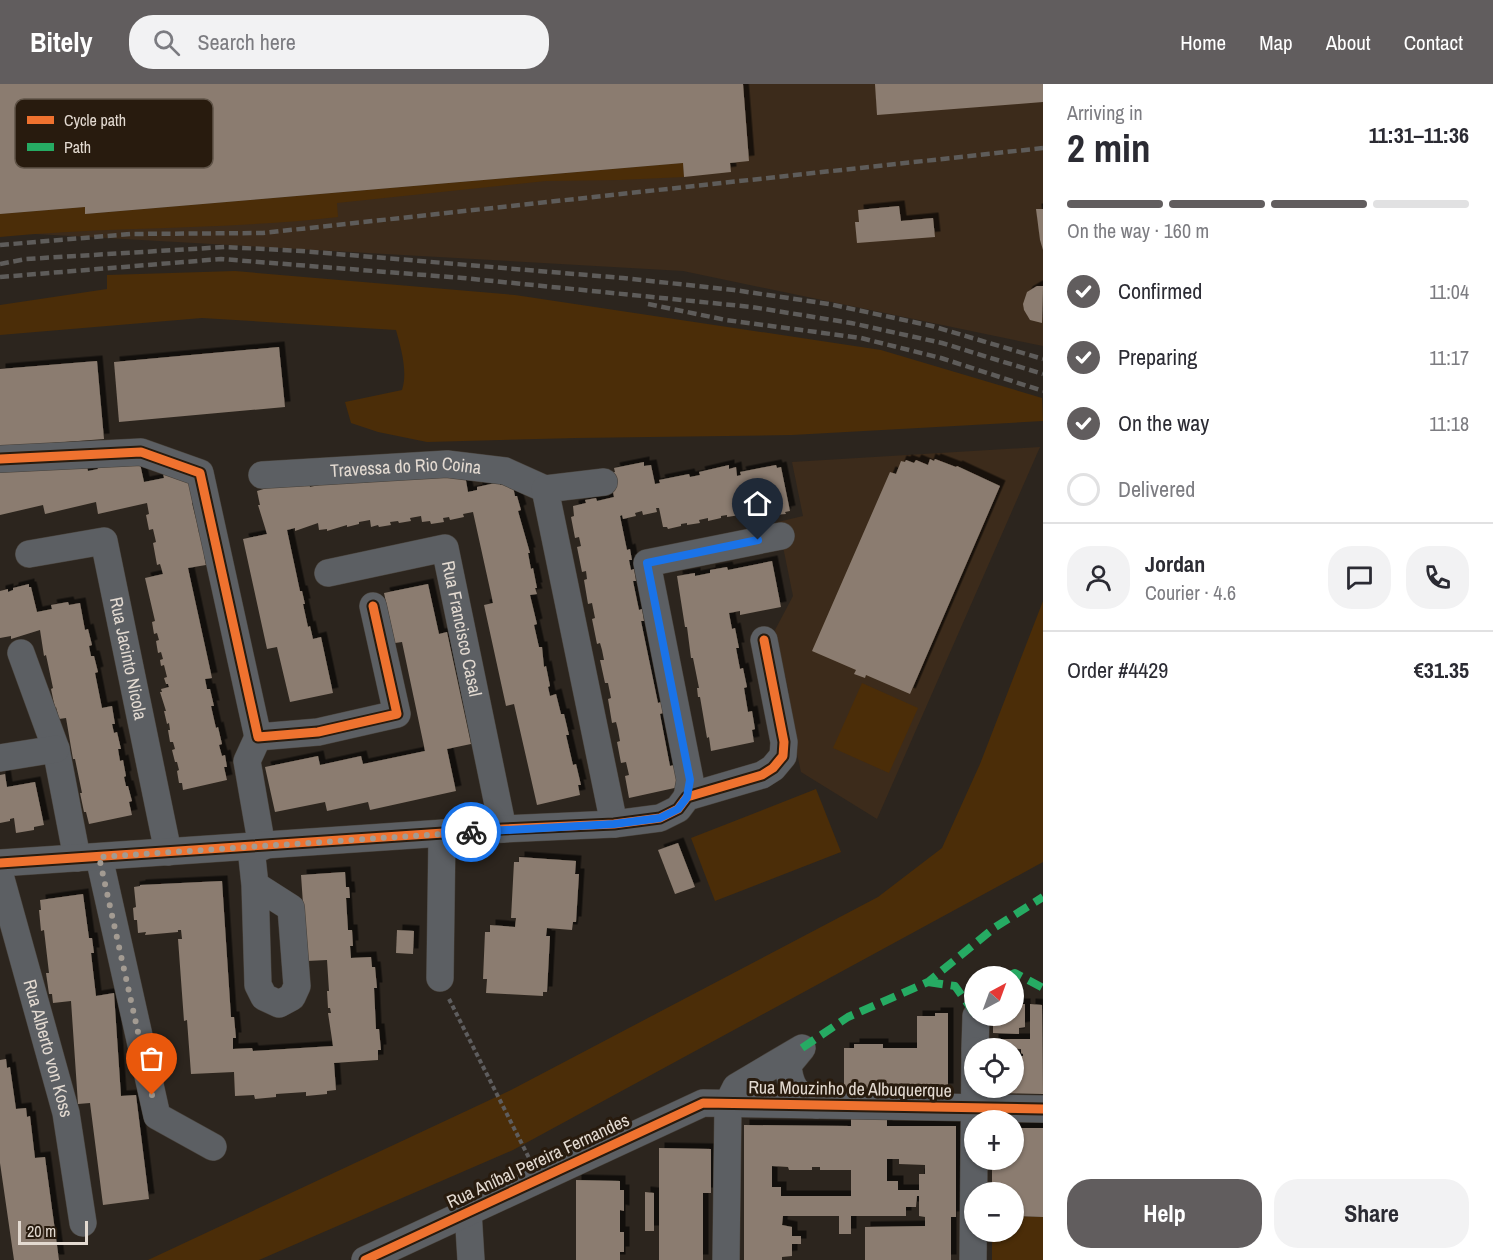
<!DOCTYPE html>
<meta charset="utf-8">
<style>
:root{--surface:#fff;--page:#f2f2f3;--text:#2b2b33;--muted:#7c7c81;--line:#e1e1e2;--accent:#615d5e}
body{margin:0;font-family:"Archivo Narrow",sans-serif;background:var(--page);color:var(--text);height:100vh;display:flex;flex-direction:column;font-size:22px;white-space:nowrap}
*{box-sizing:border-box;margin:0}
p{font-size:20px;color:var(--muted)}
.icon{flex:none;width:33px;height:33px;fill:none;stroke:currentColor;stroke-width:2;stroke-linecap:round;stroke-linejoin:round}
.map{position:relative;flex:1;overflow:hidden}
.details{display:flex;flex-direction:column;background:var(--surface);width:450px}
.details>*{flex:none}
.needle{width:39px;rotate:41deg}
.controls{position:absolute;left:964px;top:882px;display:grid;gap:12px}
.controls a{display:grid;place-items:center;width:60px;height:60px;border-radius:50%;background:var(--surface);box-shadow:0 2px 4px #0004;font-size:30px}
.scale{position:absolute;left:18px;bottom:15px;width:70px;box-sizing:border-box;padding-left:6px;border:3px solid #e3dad1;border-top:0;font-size:16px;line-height:21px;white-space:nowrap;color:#e3dad1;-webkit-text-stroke:4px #281b0e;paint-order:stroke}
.pin{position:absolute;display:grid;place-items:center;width:51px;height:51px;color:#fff;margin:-62px -26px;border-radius:50% 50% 50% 0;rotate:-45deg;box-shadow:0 0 6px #0007}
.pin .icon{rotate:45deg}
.courier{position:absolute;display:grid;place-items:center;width:60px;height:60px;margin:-30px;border:4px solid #1a73e8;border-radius:50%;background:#fff;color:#222;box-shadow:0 2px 8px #0007}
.headline em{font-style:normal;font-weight:700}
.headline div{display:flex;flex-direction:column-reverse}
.headline{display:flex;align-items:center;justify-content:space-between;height:102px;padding:0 24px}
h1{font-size:39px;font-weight:700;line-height:45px}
.bar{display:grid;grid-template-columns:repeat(4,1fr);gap:9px 6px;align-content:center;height:72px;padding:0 24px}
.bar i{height:8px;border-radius:4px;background:var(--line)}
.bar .current{background:var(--accent)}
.bar p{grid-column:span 4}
.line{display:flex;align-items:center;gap:15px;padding:0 24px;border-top:2px solid var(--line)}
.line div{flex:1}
.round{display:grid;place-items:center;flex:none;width:63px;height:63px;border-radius:24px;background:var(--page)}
ol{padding:0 24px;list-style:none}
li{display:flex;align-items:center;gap:18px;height:66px}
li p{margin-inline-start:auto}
li .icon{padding:6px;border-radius:50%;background:var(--accent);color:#fff;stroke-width:4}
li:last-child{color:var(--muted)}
li i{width:33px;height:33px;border:3px solid var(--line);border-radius:50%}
.primary-button{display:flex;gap:12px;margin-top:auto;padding:12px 24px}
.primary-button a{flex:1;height:69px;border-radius:24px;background:var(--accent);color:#fff;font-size:24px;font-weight:700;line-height:69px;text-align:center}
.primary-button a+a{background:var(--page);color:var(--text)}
header{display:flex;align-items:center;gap:36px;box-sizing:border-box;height:84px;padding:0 30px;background:var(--accent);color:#fff}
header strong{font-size:28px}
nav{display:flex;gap:33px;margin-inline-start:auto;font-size:21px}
.search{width:420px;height:54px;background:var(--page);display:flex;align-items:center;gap:15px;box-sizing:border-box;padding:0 21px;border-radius:24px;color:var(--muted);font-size:22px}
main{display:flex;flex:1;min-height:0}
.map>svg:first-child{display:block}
</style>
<header>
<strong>Bitely</strong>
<div class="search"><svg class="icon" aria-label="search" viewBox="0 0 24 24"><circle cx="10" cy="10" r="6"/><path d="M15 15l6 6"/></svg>Search here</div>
<nav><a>Home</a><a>Map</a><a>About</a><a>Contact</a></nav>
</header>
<main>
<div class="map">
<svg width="1043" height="1176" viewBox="0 0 1043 1176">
<defs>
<filter id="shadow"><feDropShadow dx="5.5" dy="-5.5" stdDeviation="0" flood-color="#0009"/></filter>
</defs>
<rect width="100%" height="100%" fill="#2c251e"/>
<!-- built -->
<g fill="#3c2b1b">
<polygon points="0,0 1043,0 1043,262 683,187 0,148"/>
<polygon points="1040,363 877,735 801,688 784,610 789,609 775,546 793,512 778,438 803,432 792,378"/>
</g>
<!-- green -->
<g fill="#4b2d08">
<path d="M 683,79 L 684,93 L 619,96 L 546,97 L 337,119 L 338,133 C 226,146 112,142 0,153 L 0,130 L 85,123 L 86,130 Z"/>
<path d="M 235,187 L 515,211 L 881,266 L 1042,314 L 1043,337 L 792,351 L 576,354 L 427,358 L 378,348 L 351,339 L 345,318 L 402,306 C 408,288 401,264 396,246 L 202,234 L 0,251 L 0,221 L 107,205 L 107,191 Z"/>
<polygon points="1043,517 1043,778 513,1066 259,1176 148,1176 511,1006 878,813 942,764 980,680"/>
<polygon points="862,599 918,624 889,689 833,664"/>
<polygon points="816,705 841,768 715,817 691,754"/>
<polygon points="1014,1132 1043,1133 1043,1176 992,1176 992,1148 1014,1148"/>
</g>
<!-- building -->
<g fill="#8b7c6f" fill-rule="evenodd" filter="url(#shadow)">
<polygon points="0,0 743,0 749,77 730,79 731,88 684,93 683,79 85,130 85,123 0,130"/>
<polygon points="875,0 1043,0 1043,18 877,31"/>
<polygon points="899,122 901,137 933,134 935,153 857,159 855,138 859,138 858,126"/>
<polygon points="1036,125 1043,125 1043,166 1040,156"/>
<polygon points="1037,202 1043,202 1042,239 1030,236 1024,226 1023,220 1027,208"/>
<polygon points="279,263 285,323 119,338 114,278"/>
<polygon points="97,277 104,355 0,363 0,285"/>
<polygon points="85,374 88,387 98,385 97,382 139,375 144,398 164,394 163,389 191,397 195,418 192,419 197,439 199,449 202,448 207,471 204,471 206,481 188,484 212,594 205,595 207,605 210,605 214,622 211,622 216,644 218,643 222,660 219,661 222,672 225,671 227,683 224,683 227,696 183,706 182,699 179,699 177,687 179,686 177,678 175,678 172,666 175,665 173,658 170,658 168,646 170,646 169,639 167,640 164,627 166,627 160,608 162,608 161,605 169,603 168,600 166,600 164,594 167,593 164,581 161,582 160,576 163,575 161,568 158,569 156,557 159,556 157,549 154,550 152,538 155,537 145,494 163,490 160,480 157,481 153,459 156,458 153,445 149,446 146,431 149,430 147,419 98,430 96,418 45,430 43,421 0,431 0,385"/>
<polygon points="930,375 934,377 935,375 956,383 957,382 1000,402 910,610 866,591 865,594 854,590 856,586 812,567 890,388 896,390 901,377 905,378 906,376 914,379 916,376 928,381"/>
<polygon points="644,378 644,382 651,381 655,400 660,399 659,396 689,390 690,393 700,391 699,388 729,381 729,385 736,383 737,392 741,391 740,388 776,381 777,384 781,383 790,427 785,428 786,430 762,432 763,434 749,437 748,435 745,436 743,427 739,428 740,431 727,433 727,431 721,432 721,434 708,437 708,434 699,436 700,439 687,441 687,439 681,440 681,442 668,445 667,443 663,443 659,424 656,424 657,428 643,431 642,427 635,429 636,432 623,435 622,431 620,432 627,466 630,465 632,476 629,476 631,486 634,485 636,497 633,497 639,526 642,525 644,537 641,537 658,619 661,618 663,629 660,630 670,682 674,681 679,703 629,714 625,692 629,691 626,678 621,679 617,658 620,657 618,646 616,638 612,639 608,615 611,614 608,599 605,599 600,576 604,576 602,566 600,559 597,560 592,535 595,534 592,519 588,520 584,496 587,495 586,487 582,488 577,463 581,462 579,453 575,454 571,433 574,432 573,422 586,419 585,416 596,414 597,417 614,413 609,389 615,388 614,384"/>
<polygon points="464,385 468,408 477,406 477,403 500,398 500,401 512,398 515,412 517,412 521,426 518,427 530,469 528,469 531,485 533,484 537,504 535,504 537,510 530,511 537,540 534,541 539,563 542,563 544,583 546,582 550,602 548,603 550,612 556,610 561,630 564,630 569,651 566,651 573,681 576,680 581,701 578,701 580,711 537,721 514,620 506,622 484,521 493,519 473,428 463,430 464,433 450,436 449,433 443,434 444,438 431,440 430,437 422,438 421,432 410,434 411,437 399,439 398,437 390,438 391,441 379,443 378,441 371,443 370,436 359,438 359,440 347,443 347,441 327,447 327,445 319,446 318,439 295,447 295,444 287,446 300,507 302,507 305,520 303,520 308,543 310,542 313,555 321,553 333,609 290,618 277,563 267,565 243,455 267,450 258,421 260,421 257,407 267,404 266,402 308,396 310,403 360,392 362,399"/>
<polygon points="772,477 781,523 740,531 740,527 729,529 732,545 735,544 739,564 736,564 740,585 743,584 747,603 744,604 748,628 752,627 755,645 752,646 754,658 711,667 709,653 707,654 700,613 698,613 697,604 699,604 693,574 691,574 687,543 685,543 677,492 695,489 695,492 710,489 710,486 727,483 728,486"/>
<polygon points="29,500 29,503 31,503 37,528 52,525 51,521 68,518 69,521 80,519 85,546 88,545 92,561 89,562 91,572 94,572 98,588 95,589 102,624 112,622 115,640 112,640 114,649 117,648 121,665 118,665 120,677 123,676 126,692 124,693 126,702 128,702 132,717 129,718 132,731 89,740 86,728 84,728 80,709 82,709 75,675 73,675 66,634 59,635 56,623 55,624 51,605 53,604 46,571 44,572 40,546 11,555 11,552 0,554 0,507 8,505 8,508 13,506 13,504"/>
<polygon points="428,500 439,550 447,548 471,660 447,665 456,707 370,726 368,718 327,727 325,718 275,728 265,683 318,672 320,681 361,672 363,680 425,667 402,558 395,559 384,509"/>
<polygon points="5,690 7,703 35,698 44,741 34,743 34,746 16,749 14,734 10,735 10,737 0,739 0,691"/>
<polygon points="678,759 695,803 675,810 658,766"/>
<polygon points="519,773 576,777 575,790 579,790 576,838 573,838 572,846 547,844 546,852 550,852 547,908 543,908 543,912 486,909 487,895 483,895 485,848 490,848 490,841 515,843 516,834 511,834 514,778 519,778"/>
<polygon points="345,788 346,803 349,803 350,814 346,814 348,846 352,846 353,862 350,862 351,874 371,873 372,883 375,883 377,904 374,904 376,945 379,945 381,966 378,966 378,976 334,979 336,1006 327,1007 327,1010 306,1012 306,1008 276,1010 276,1013 255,1015 254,1011 235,1012 234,988 191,990 187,936 184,937 178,855 182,855 181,846 178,846 178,848 145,851 146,848 138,849 137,836 134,836 133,824 136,823 134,803 140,802 140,801 222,797 231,933 234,933 236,954 233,954 233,965 252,964 253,967 333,962 328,929 331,929 330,924 328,924 327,907 329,907 327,876 307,877 301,791"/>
<polygon points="83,810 89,854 92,854 94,869 91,869 96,912 114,909 121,1012 136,1011 149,1115 103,1121 90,1019 78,1020 71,917 53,919 52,910 49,910 46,889 49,889 44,846 41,847 39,826 41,826 40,816"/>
<polygon points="397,846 414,847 413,870 396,869"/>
<polygon points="1014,920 1025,920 1025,943 1019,944 1019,950 993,949 993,932 1014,932"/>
<polygon points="1030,920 1042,921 1043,1010 993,1009 993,1004 1014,1004 1014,972 1023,972 1023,970 1021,969 1021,965 993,964 993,955 1030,955"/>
<polygon points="935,929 948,929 948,1005 930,1005 931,1009 907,1009 907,1005 883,1005 883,1009 854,1008 854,1005 844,1004 844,964 854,964 854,960 883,960 883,964 917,964 917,932 935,932"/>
<polygon points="6,975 7,984 10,983 16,1025 26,1024 27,1033 30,1032 35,1074 45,1073 59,1176 14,1176 0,1079 0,976"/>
<path d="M 851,1034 L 887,1035 L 887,1042 L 956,1042 L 956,1133 L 951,1133 L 951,1176 L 865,1176 L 865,1143 L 925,1142 L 925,1133 L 919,1132 L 919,1112 L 917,1112 L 916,1123 L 906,1123 L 906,1132 L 851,1132 L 851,1150 L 839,1150 L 839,1132 L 783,1132 L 782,1141 L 792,1143 L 792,1152 L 801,1152 L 801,1160 L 792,1160 L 792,1172 L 782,1173 L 782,1176 L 744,1176 L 744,1041 L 851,1042 ZM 887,1075 L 899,1075 L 899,1080 L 925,1081 L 925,1090 L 919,1090 L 919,1106 L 898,1106 L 898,1097 L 887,1097 ZM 772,1082 L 788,1083 L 789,1086 L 812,1086 L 812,1083 L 820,1083 L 820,1086 L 851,1086 L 851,1112 L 781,1112 L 781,1103 L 772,1103 Z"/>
<polygon points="1014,1044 1043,1044 1043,1133 1014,1132 1014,1108 992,1108 992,1076 1014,1076"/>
<polygon points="659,1064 711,1065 711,1109 703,1109 703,1176 659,1176"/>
<polygon points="576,1096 620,1097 620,1106 624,1106 624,1127 620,1126 620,1148 624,1148 624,1168 620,1168 620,1176 576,1176"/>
<polygon points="645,1108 654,1109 654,1147 645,1147"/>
</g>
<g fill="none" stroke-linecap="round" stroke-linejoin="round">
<defs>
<g id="street">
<polyline points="0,375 141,368 200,389 258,653 318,648 397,630 373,522"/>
<path id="s1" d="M 262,391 L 447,380 L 505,387 L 545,405"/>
<polyline points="604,398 545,405 614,740"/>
<path id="s2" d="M 29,470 L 104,457 L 168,768"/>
<path id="s3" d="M 328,489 L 445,464 L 503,745"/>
<polyline points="21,569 56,665 77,774"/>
<polyline points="258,653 247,677 262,763"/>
<polyline points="0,674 56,665"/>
<polyline points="687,713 690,696 647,479 781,452"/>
<polyline points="251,764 255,801 258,901 264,913 279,920 292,913 297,902 291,824 255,801"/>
<polyline points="99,773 157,1032 213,1063"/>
<polyline points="0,779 503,745 614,740 660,734 678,725 687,713 762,691 773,684 783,672 784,658 764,556"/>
<path id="s4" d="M 0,791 L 66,1029 L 83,1139"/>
<polyline points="440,894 442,750"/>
<polyline points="975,964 976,932"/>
<polyline points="468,1127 471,1176"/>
<polyline points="365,1176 703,1019 1043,1025"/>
<path d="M 726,1176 L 728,1019 L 736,1003 L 802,964 L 788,981 C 790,1005 797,1009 816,1021"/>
<polyline points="973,1176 975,967"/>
</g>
</defs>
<!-- street casing -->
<use href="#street" stroke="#48423b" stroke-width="28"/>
<!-- path -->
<polyline stroke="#5e5d5e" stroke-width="4" stroke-dasharray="4.5 3" stroke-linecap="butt" points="449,915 529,1074"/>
<!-- street -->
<use href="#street" stroke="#5c5f63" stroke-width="27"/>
<!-- rail -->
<g stroke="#5e5c5a" stroke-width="4.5" stroke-dasharray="9 4.5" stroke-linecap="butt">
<polyline points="0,161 131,150 263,149 1043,64"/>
<polyline points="0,180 26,175 225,163 301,167 623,194 734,206 829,220 932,242 1043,275"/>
<polyline points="0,193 221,175 463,194 752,223 851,239 942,259 1043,290"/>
<polyline points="648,220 726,236 861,254 941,274 1043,307"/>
</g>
<!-- quiet -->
<g stroke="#26ab63" stroke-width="8" stroke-dasharray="15 8" stroke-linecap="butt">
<polyline points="1008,892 1015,889 1043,904"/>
<polyline points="928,898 955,902 975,930"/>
<polyline points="802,964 848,933 928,898 994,844 1043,813"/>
</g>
<defs>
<g id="cycleway">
<polyline points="0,375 141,368 200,389 258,653 318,648 397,630 373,522"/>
<polyline points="0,779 503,745 614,740 660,734 678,725 687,713 762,691 773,684 783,672 784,658 764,556"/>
<polyline points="365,1176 703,1019 1043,1025"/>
</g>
</defs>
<!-- cycleway casing -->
<use href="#cycleway" stroke="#281b0e" stroke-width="13"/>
<!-- cycleway -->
<use href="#cycleway" stroke="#ef722f" stroke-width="9"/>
</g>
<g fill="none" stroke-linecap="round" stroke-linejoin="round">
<!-- done -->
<polyline stroke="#a39b92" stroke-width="6" stroke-dasharray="0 10.8" points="152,1011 99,773 471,748"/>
<!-- route -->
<polyline stroke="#1a73e8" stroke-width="8" points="471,748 614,740 660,734 678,725 687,713 690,696 647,479 758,456"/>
</g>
<g text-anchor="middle" stroke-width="6" stroke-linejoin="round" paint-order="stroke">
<!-- street labels -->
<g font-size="18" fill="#e3dad1" stroke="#281b0e">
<text dy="6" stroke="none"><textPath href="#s1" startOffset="144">Travessa do Rio Coina</textPath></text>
<text dy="6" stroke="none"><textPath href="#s3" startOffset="202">Rua Francisco Casal</textPath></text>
<text dy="6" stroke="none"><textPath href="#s2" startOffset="196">Rua Jacinto Nicola</textPath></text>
<text dy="6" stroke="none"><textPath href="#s4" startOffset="180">Rua Alberto von Koss</textPath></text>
<text transform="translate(850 1005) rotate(1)" y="6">Rua Mouzinho de Albuquerque</text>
<text transform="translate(538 1077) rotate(-25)" y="6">Rua Aníbal Pereira Fernandes</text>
</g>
</g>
<!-- legend -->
<rect x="15" y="15" width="198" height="69" rx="9" fill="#281b0e" stroke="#605448" stroke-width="1.5"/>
<rect x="27" y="32" width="27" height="8" fill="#ef722f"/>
<rect x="27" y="59" width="27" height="8" fill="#26ab63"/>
<g font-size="16" fill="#e3dad1">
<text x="64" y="42">Cycle path</text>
<text x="64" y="69">Path</text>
</g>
</svg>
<div class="controls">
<a><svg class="needle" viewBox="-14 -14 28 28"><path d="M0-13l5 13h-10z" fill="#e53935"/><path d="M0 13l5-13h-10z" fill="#7c7c81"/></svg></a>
<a><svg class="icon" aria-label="locate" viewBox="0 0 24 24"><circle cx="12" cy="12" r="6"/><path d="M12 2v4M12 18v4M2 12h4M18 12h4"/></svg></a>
<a>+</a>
<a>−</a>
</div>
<div class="scale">20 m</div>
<div class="pin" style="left:152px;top:1011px;background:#ea580c"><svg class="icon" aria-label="bag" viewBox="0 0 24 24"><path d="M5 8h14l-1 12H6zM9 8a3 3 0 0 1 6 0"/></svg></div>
<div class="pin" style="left:758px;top:456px;background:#1f2937"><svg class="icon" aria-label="home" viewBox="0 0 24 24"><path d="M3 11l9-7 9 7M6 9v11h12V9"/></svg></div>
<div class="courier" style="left:471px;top:748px"><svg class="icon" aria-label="bike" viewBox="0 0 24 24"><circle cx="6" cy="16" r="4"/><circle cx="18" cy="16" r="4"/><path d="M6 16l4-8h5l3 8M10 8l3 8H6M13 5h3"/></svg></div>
</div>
<section class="details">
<div class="headline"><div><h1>2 min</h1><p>Arriving in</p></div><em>11:31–11:36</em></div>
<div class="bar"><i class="current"></i><i class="current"></i><i class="current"></i><i></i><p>On the way · 160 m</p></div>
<ol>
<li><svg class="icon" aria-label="check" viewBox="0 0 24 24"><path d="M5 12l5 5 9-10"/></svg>Confirmed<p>11:04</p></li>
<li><svg class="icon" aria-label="check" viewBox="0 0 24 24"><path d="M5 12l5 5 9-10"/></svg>Preparing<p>11:17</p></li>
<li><svg class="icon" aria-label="check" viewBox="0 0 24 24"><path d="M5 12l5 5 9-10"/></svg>On the way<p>11:18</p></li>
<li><i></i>Delivered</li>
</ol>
<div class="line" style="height:108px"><a class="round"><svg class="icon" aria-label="person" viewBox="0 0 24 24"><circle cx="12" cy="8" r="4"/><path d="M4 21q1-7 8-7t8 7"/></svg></a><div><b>Jordan</b><p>Courier · 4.6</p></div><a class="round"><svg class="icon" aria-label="chat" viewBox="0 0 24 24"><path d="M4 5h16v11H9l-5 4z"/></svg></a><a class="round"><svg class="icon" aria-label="phone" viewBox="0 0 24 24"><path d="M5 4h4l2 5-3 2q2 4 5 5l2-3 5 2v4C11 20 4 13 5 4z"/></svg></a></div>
<div class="line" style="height:78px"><div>Order #4429</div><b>€31.35</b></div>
<div class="primary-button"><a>Help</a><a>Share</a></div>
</section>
</main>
